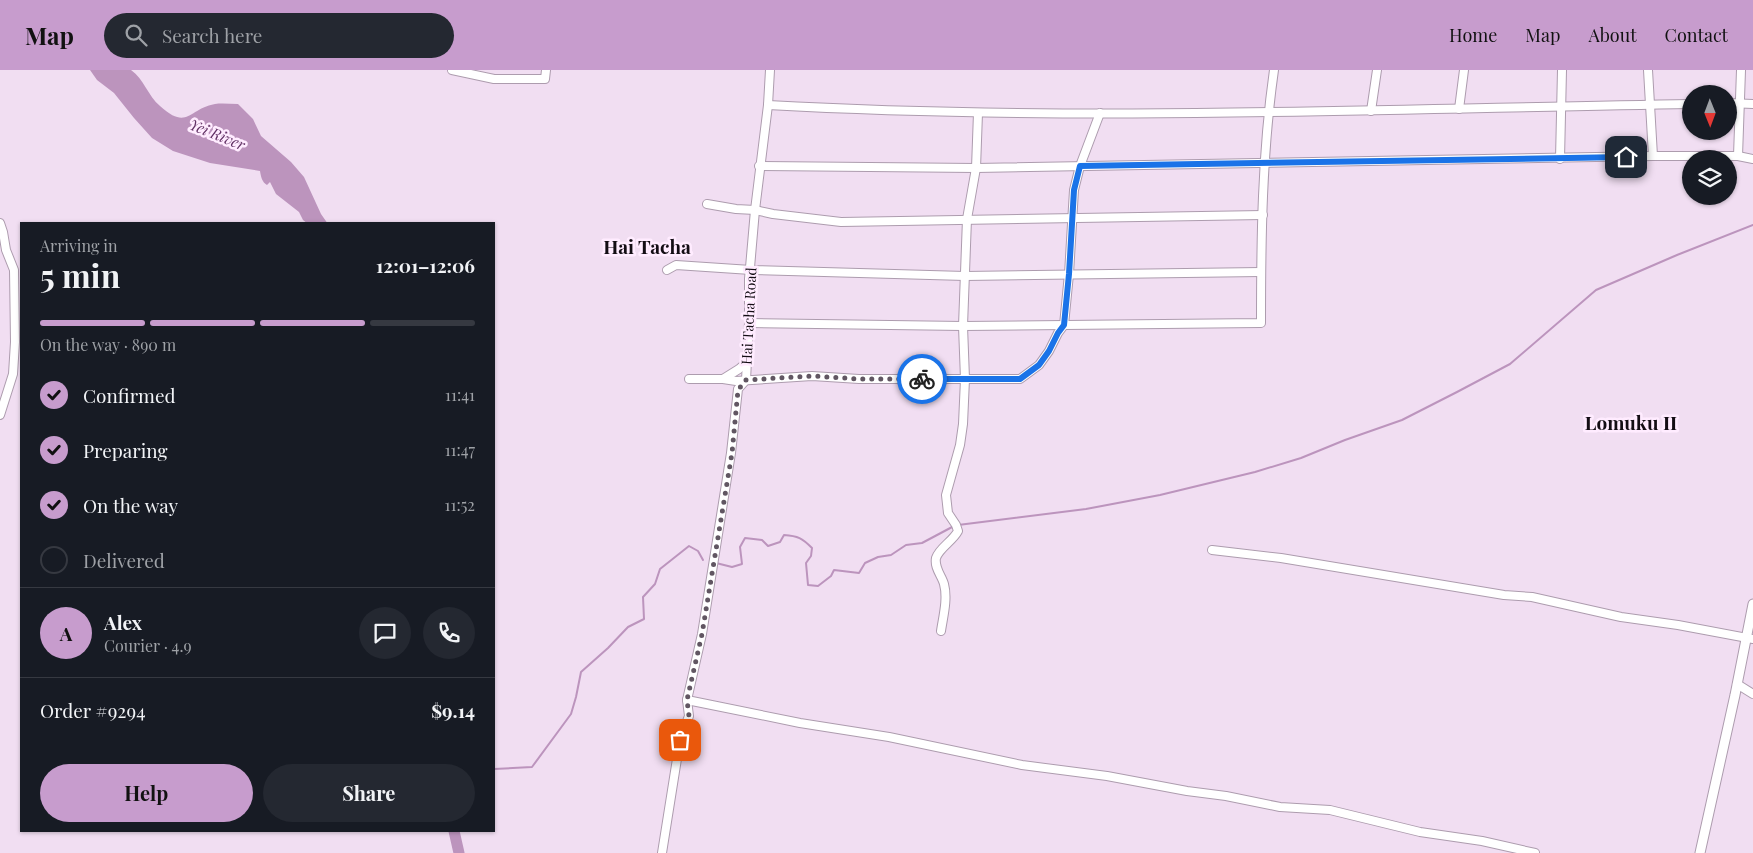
<!DOCTYPE html>
<meta charset="utf-8">
<style>
:root{--surface:#171b24;--page:#242831;--text:#f1f3f6;--muted:#9ea1a6;--line:#363941;--accent:#c79ccd}
body{margin:0;font-family:"Playfair Display",serif;background:var(--page);color:var(--text);height:100vh;display:flex;flex-direction:column;font-size:19px;white-space:nowrap}
*{box-sizing:border-box;margin:0}
p{font-size:16px;color:var(--muted)}
.icon{flex:none;width:28px;height:28px;fill:none;stroke:currentColor;stroke-width:2;stroke-linecap:round;stroke-linejoin:round}
.map{position:relative;flex:1;overflow:hidden}
.sheet{position:absolute;left:20px;top:152px;width:475px;height:610px;display:flex;flex-direction:column;background:var(--surface);border-radius:0px;box-shadow:0 1px 4px #0004}
.sheet>*{flex:none}
.needle{width:32px;rotate:179deg}
.fabs{position:absolute;left:1682px;top:15px;display:grid;gap:10px}
.fabs a{display:grid;place-items:center;width:55px;height:55px;border-radius:50%;background:var(--surface);box-shadow:0 1px 4px #0004;font-size:25px}
.pin{position:absolute;display:grid;place-items:center;width:42px;height:42px;color:#fff;margin:-21px;border-radius:10px;box-shadow:0 2px 8px #0006}
.courier{position:absolute;display:grid;place-items:center;width:50px;height:50px;margin:-25px;border:4px solid #1a73e8;border-radius:50%;background:#fff;color:#222;box-shadow:0 1px 6px #0007}
.summary em{font-style:normal;font-weight:700}
.summary div{display:flex;flex-direction:column-reverse}
.summary{display:flex;align-items:center;justify-content:space-between;height:85px;padding:0 20px}
h1{font-size:32px;font-weight:700;line-height:38px}
.bar{display:grid;grid-template-columns:repeat(4,1fr);gap:8px 5px;align-content:center;height:60px;padding:0 20px}
.bar i{height:6px;border-radius:4px;background:var(--line)}
.bar .selected{background:var(--accent)}
.bar p{grid-column:span 4}
.line{display:flex;align-items:center;gap:12px;padding:0 20px;border-top:1px solid var(--line)}
.line div{flex:1}
.round{display:grid;place-items:center;flex:none;width:52px;height:52px;border-radius:26px;background:var(--page)}
ol{padding:0 20px;list-style:none}
li{display:flex;align-items:center;gap:15px;height:55px}
li p{margin-inline-start:auto}
li .icon{padding:5px;border-radius:50%;background:var(--accent);color:#111;stroke-width:4}
li:last-child{color:var(--muted)}
li i{width:28px;height:28px;border:2px solid var(--line);border-radius:50%}
.primary-button{display:flex;gap:10px;margin-top:auto;padding:10px 20px}
.primary-button a{flex:1;height:58px;border-radius:30px;background:var(--accent);color:#111;font-size:20px;font-weight:700;line-height:58px;text-align:center}
.primary-button a+a{background:var(--page);color:var(--text)}
header{display:flex;align-items:center;gap:30px;box-sizing:border-box;height:70px;padding:0 25px;background:var(--accent);color:#111}
header strong{font-size:24px}
nav{display:flex;gap:28px;margin-inline-start:auto;font-size:18px}
.search{width:350px;height:45px;background:var(--page);display:flex;align-items:center;gap:12px;box-sizing:border-box;padding:0 18px;border-radius:28px;color:var(--muted);font-size:19px}
.map>svg:first-child{display:block}
</style>
<header>
<strong>Map</strong>
<div class="search"><svg class="icon" aria-label="search" viewBox="0 0 24 24"><circle cx="10" cy="10" r="6"/><path d="M15 15l6 6"/></svg>Search here</div>
<nav><a>Home</a><a>Map</a><a>About</a><a>Contact</a></nav>
</header>
<div class="map">
<svg width="1753" height="783" viewBox="0 0 1753 783">
<rect width="100%" height="100%" fill="#f1def2"/>
<!-- water -->
<path fill="#bc94bd" d="M 90,0 L 131,0 C 144,9 148,26 160,36 C 188,61 188,39 215,34 C 222,33 230,34 238,34 L 253,49 L 261,66 L 291,92 L 304,107 L 321,144 L 328,154 L 308,154 L 303,150 L 299,142 L 276,124 L 270,112 L 267,115 C 262,112 261,107 260,101 L 210,93 L 173,81 L 152,68 L 134,48 L 114,23 L 97,10 Z"/>
<g fill="none" stroke-linecap="round" stroke-linejoin="round">
<!-- stream -->
<g stroke="#bc94bd" stroke-width="2">
<polyline points="958,455 1086,439 1160,425 1255,402 1301,388 1345,370 1402,350 1457,322 1510,294 1596,220 1677,185 1753,155"/>
<path d="M 716,493 L 732,497 L 742,494 L 740,477 L 745,468 L 762,470 L 768,476 L 780,472 L 784,465 C 798,466 802,468 812,478 L 811,486 L 806,493 L 808,515 L 818,516 L 831,506 L 834,500 L 859,503 L 865,493 L 878,487 L 891,485 L 906,475 L 922,473 L 954,456"/>
<polyline points="494,699 532,697 571,644 576,627 581,602 608,578 628,557 644,549 643,527 655,514 660,499 689,476 698,481 703,490"/>
</g>
<!-- river -->
<polyline stroke="#bc94bd" stroke-width="11" points="454,761 459,783"/>
<defs>
<g id="minor">
<polyline points="452,0 494,9 545,9 546,0"/>
<polyline points="1648,0 1653,86"/>
<polyline points="1729,33 1753,34"/>
<path d="M 768,35 C 1075,52 1384,39 1691,34"/>
<polyline points="1459,39 1464,0"/>
<polyline points="1371,41 1377,0"/>
<polyline points="1738,86 1741,0"/>
<polyline points="1560,89 1562,0"/>
<polyline points="759,96 976,98 1653,86 1738,86 1753,89"/>
<polyline points="707,134 736,139 755,140 773,144 841,152 1263,145"/>
<polyline points="0,153 3,162 6,180 14,200 15,272 13,304 0,345"/>
<polyline points="667,200 676,195 751,200 965,206 1261,202"/>
<path d="M 749,253 L 963,256 L 1261,253 C 1261,168 1262,84 1274,0"/>
<polyline points="689,309 723,309 739,299 747,292"/>
<polyline points="723,309 736,311 812,306 859,309 1020,309 1039,295 1049,281 1058,263 1064,255 1069,204 1074,120 1080,96 1100,43"/>
<polyline points="1212,480 1281,488 1504,525 1532,527 1621,547 1678,555 1753,569"/>
<path d="M 941,561 C 943,547 948,529 944,514 C 942,506 934,498 936,488 C 939,478 953,471 958,461 L 956,455 L 948,443 L 946,425 L 960,375 L 963,354 L 965,309 L 963,256 L 967,149 L 976,98 L 978,43"/>
<polyline points="1737,614 1753,624"/>
<polyline points="687,630 800,653 889,667 1022,695 1107,706 1187,721 1226,726 1280,737 1330,740 1420,762 1482,771 1535,783"/>
<polyline points="662,783 680,670 689,646 687,630 702,564 731,383 738,319 746,310 749,253 749,209 755,140 768,35 770,0"/>
</g>
<polyline id="tertiary" points="1700,783 1735,625 1753,534"/>
</defs>
<!-- minor casing -->
<use href="#minor" stroke="#ad9cae" stroke-width="10"/>
<!-- tertiary casing -->
<use href="#tertiary" stroke="#ad9cae" stroke-width="11"/>
<!-- minor -->
<use href="#minor" stroke="#fff" stroke-width="8"/>
<!-- tertiary -->
<use href="#tertiary" stroke="#fff" stroke-width="9"/>
</g>
<g fill="none" stroke-linecap="round" stroke-linejoin="round">
<!-- done -->
<polyline stroke="#615662" stroke-width="5" stroke-dasharray="0 9" points="680,670 689,646 687,630 702,564 732,383 738,320 746,310 812,306 859,309 922,309"/>
<!-- route -->
<polyline stroke="#1a73e8" stroke-width="6" points="922,309 1020,309 1039,295 1049,281 1058,263 1064,255 1069,204 1074,120 1080,96 1626,87"/>
</g>
<g text-anchor="middle" stroke-width="5" stroke-linejoin="round" paint-order="stroke">
<!-- street labels -->
<g font-size="14" fill="#130d14" stroke="#ffecff">
<text transform="translate(749 246) rotate(-87)" y="5">Hai Tacha Road</text>
</g>
<!-- water labels -->
<g font-size="15" font-style="italic" fill="#623165" stroke="#ffecff">
<text transform="translate(217 65) rotate(22)" y="5">Yei River</text>
</g>
<!-- district labels -->
<g font-size="19" font-weight="bold" fill="#130d14" stroke="#ffecff">
<text x="647" y="184">Hai Tacha</text>
<text x="1631" y="360">Lomuku II</text>
</g>
</g>
</svg>
<div class="fabs">
<a><svg class="needle" viewBox="-14 -14 28 28"><path d="M0-13l5 13h-10z" fill="#e53935"/><path d="M0 13l5-13h-10z" fill="#9ea1a6"/></svg></a>
<a><svg class="icon" aria-label="layers" viewBox="0 0 24 24"><path d="M12 4l9 5-9 5-9-5zM3 14l9 5 9-5"/></svg></a>
</div>
<div class="pin" style="left:680px;top:670px;background:#ea580c"><svg class="icon" aria-label="bag" viewBox="0 0 24 24"><path d="M5 8h14l-1 12H6zM9 8a3 3 0 0 1 6 0"/></svg></div>
<div class="pin" style="left:1626px;top:87px;background:#1f2937"><svg class="icon" aria-label="home" viewBox="0 0 24 24"><path d="M3 11l9-7 9 7M6 9v11h12V9"/></svg></div>
<div class="courier" style="left:922px;top:309px"><svg class="icon" aria-label="bike" viewBox="0 0 24 24"><circle cx="6" cy="16" r="4"/><circle cx="18" cy="16" r="4"/><path d="M6 16l4-8h5l3 8M10 8l3 8H6M13 5h3"/></svg></div>
<section class="sheet">
<div class="summary"><div><h1>5 min</h1><p>Arriving in</p></div><em>12:01–12:06</em></div>
<div class="bar"><i class="selected"></i><i class="selected"></i><i class="selected"></i><i></i><p>On the way · 890 m</p></div>
<ol>
<li><svg class="icon" aria-label="check" viewBox="0 0 24 24"><path d="M5 12l5 5 9-10"/></svg>Confirmed<p>11:41</p></li>
<li><svg class="icon" aria-label="check" viewBox="0 0 24 24"><path d="M5 12l5 5 9-10"/></svg>Preparing<p>11:47</p></li>
<li><svg class="icon" aria-label="check" viewBox="0 0 24 24"><path d="M5 12l5 5 9-10"/></svg>On the way<p>11:52</p></li>
<li><i></i>Delivered</li>
</ol>
<div class="line" style="height:90px"><b class="round" style="background:var(--accent);color:#111">A</b><div><b>Alex</b><p>Courier · 4.9</p></div><a class="round"><svg class="icon" aria-label="chat" viewBox="0 0 24 24"><path d="M4 5h16v11H9l-5 4z"/></svg></a><a class="round"><svg class="icon" aria-label="phone" viewBox="0 0 24 24"><path d="M5 4h4l2 5-3 2q2 4 5 5l2-3 5 2v4C11 20 4 13 5 4z"/></svg></a></div>
<div class="line" style="height:65px"><div>Order #9294</div><b>$9.14</b></div>
<div class="primary-button"><a>Help</a><a>Share</a></div>
</section>
</div>
